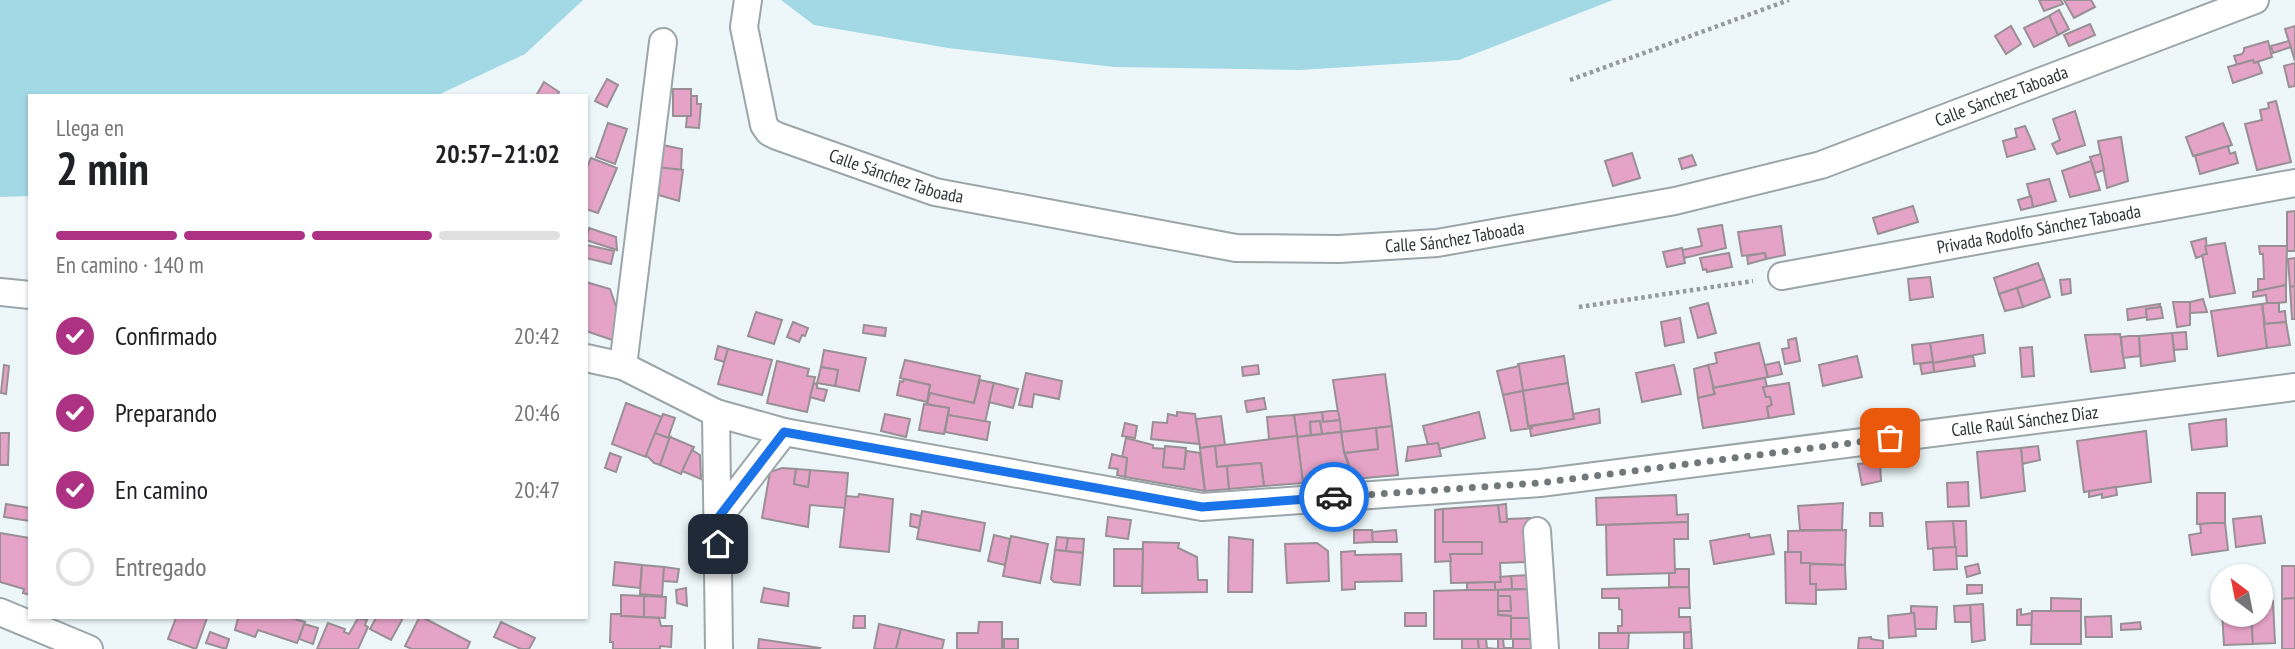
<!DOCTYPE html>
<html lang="es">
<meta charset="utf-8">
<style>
:root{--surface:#fff;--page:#f6f6f6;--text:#202124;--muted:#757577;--line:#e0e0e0;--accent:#ae3283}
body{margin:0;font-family:"PT Sans Narrow",sans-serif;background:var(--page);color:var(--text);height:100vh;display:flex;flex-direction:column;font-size:26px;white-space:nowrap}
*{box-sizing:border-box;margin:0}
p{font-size:23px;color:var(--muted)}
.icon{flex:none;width:38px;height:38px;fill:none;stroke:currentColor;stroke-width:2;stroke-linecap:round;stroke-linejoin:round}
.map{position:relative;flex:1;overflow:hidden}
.side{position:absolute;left:28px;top:94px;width:560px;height:525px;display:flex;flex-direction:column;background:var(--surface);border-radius:0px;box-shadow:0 2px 5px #0004}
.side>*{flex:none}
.needle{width:46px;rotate:328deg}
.tools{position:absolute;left:2210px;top:564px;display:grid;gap:14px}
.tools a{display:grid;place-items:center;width:63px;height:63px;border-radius:50%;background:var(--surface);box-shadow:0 2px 5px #0004;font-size:35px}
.pin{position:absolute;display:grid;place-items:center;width:60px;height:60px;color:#fff;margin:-30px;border-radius:14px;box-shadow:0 4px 10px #0006}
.courier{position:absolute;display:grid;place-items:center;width:70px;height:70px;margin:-35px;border:5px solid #1a73e8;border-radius:50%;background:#fff;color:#222;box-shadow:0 2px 9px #0007}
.summary em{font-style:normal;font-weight:800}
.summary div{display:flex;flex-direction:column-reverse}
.summary{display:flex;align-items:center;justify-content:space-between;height:119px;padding:0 28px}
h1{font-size:46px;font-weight:800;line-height:52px}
.bar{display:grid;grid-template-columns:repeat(4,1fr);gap:10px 7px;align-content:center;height:84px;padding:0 28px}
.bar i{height:9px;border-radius:5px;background:var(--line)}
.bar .selected{background:var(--accent)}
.bar p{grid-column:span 4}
ol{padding:0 28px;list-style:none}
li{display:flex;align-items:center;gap:21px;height:77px}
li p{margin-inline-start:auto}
li .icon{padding:7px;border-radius:50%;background:var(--accent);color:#fff;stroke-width:4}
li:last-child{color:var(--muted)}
li i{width:38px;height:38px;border:4px solid var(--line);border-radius:50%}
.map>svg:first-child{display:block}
</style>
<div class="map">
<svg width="2295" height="649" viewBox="0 0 2295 649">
<rect width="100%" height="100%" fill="#edf7fa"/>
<!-- green -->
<g fill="#a3d9e5">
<polygon points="0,0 583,0 525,54 436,96 30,96 30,196 0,197"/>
<polygon points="781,0 1613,0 1459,60 1299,70 1114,67 948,48 814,25"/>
</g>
<!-- building -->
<g fill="#e5a3c8" stroke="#999095" stroke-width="2">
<polygon points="2039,0 2061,0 2063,4 2044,11"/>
<polygon points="2064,0 2091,0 2095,7 2074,18"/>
<polygon points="2059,10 2069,29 2058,35 2049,16"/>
<polygon points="2049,16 2058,35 2034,47 2024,28"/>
<polygon points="2090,24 2095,35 2069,46 2064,35"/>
<polygon points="2011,26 2021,44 2006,54 1995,36"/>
<polygon points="2295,26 2295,61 2285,29"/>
<polygon points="2268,41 2272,57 2254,63 2253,60 2237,65 2234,56 2242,54 2244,51 2244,48"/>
<polygon points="2289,41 2291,47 2273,53 2271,46"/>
<polygon points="2253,60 2254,63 2258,62 2262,73 2233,83 2228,67"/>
<polygon points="2295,63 2295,86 2289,87 2284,66"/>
<polygon points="607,79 618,85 607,107 595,101"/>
<polygon points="544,82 559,92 557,96 536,96"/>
<rect x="673" y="89" width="18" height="27"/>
<polygon points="691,96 697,96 697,104 701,104 699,128 686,127 687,116 691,116"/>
<polygon points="2276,101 2291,162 2257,170 2245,124 2262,120 2260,110 2269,108 2268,103"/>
<polygon points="2075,111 2085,145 2057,154 2052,144 2060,140 2053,119"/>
<polygon points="608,123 627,129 615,164 596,157"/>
<polygon points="2223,123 2232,145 2193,156 2186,137"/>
<polygon points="2025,126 2035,149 2007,157 2003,141 2017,137 2015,129"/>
<polygon points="2121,137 2128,181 2107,188 2098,141"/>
<polygon points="658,144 682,149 681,170 661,168"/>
<polygon points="2228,146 2230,154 2235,152 2238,163 2200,174 2195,156"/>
<polygon points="1632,153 1640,178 1613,186 1605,161"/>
<polygon points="2101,154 2104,170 2095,173 2090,157"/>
<polygon points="1692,155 1696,165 1682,169 1679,159"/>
<polygon points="591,158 617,168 598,213 586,209 586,169"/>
<polygon points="2091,161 2100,190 2070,197 2062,171"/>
<polygon points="656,167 683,170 679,201 655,194"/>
<polygon points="2049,179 2056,201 2033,207 2027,184"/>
<polygon points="2031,196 2033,207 2021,210 2018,200"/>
<polygon points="1913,206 1918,222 1878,234 1873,218"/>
<polygon points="2295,211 2295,251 2287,251 2287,212"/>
<polygon points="1722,225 1726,248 1684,258 1682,250 1702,246 1698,229"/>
<polygon points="1781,226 1785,255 1766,259 1765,253 1742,256 1738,232"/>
<polygon points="589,228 616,237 617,250 586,240"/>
<polygon points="2206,238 2207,254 2196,258 2191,242"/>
<polygon points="2225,243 2235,293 2210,297 2202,255 2207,254 2205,246"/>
<polygon points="587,245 614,251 611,264 586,258"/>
<polygon points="2259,246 2287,246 2286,285 2258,291 2258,279 2264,279 2263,254 2260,254"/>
<polygon points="1682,248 1685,263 1667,267 1663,252"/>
<polygon points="1729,253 1732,267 1707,272 1706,269 1703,270 1700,258"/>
<polygon points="1765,253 1766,259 1748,264 1747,256"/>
<polygon points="2295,258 2295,286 2290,287 2288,259"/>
<polygon points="2038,263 2044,279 1999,294 1994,278"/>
<polygon points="1930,277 1933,297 1910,300 1908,279"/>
<polygon points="2044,279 2050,297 2023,307 2017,288"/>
<polygon points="2070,279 2071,293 2062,295 2060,280"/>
<polygon points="586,282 610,289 623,327 618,342 586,331"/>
<polygon points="2286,285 2286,302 2267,304 2266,295 2253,297 2253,292"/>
<polygon points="2295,286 2295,319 2292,319 2290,287"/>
<polygon points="2017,288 2023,307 2005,311 1999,294"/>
<polygon points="2203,299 2207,312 2190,313 2190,302"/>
<polygon points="2173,302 2190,302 2190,325 2177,327"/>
<polygon points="1708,303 1716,333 1698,338 1690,308"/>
<polygon points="2267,303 2279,303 2279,312 2285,311 2286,322 2265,324 2262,304"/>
<polygon points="2160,304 2160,307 2146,309 2147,317 2128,320 2127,309"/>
<polygon points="2262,304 2267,348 2218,356 2211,311"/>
<polygon points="2161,307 2163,318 2147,320 2146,309"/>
<polygon points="756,312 782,320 774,344 748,336"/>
<polygon points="1680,318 1684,342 1665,346 1661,322"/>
<polygon points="793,322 808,328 805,336 802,335 799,342 787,337"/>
<polygon points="2286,322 2290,345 2267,348 2264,324"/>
<polygon points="864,325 886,328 885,336 863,333"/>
<polygon points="2186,332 2187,349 2174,350 2172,333"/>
<polygon points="2172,333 2175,361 2141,366 2139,336"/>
<polygon points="2120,334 2125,368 2091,372 2085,335"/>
<polygon points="1983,335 1985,353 1933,363 1930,343"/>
<polygon points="2129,336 2139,336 2140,356 2123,358 2121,337"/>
<polygon points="1796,338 1800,361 1785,364 1782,349 1789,348 1788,340"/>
<polygon points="1759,343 1768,377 1713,388 1708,365 1717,363 1715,353"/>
<polygon points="1930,343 1933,362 1914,364 1912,345"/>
<polygon points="718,346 728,349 724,362 715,359"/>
<polygon points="2032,347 2034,376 2022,377 2020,348"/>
<polygon points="728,349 772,360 762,395 718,384"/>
<polygon points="824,350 866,358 859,391 835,386 838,370 821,367"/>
<polygon points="1564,356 1568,383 1523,391 1518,364"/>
<polygon points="1857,356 1862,377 1823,386 1819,365"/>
<polygon points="1973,356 1975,366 1934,372 1933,363"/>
<polygon points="905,360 980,376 974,403 928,393 930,385 900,378"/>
<polygon points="777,361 809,369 807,376 815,377 807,412 767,403"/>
<polygon points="1779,362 1782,374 1768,377 1765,365"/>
<polygon points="1933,362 1934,372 1922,374 1920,364"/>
<polygon points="4,365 9,366 6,394 1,393"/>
<polygon points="1258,365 1259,374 1243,376 1242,367"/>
<polygon points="1674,365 1681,394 1642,402 1636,373"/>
<polygon points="1708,365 1715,394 1698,398 1694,369"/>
<polygon points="1519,366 1523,391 1503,395 1497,371"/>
<polygon points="821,367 838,370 835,386 817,383"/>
<polygon points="1026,373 1062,381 1059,399 1034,394 1032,407 1019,405"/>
<polygon points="1385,374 1392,426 1341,432 1333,380"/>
<polygon points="1765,378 1767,387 1763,387 1766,397 1770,397 1772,405 1767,407 1769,418 1703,428 1698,398 1715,394 1713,388"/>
<polygon points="904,379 930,385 927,402 897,395 900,381 903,382"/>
<polygon points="980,380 994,383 985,422 948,415 949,408 927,404 930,393 974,403"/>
<polygon points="814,383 817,384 817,388 827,390 824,401 810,397"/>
<polygon points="994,383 1018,389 1013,408 989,402"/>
<polygon points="1568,383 1574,419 1528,426 1523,391"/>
<polygon points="1789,383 1794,414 1769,418 1767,407 1772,405 1770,397 1766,397 1763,387"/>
<polygon points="1523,391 1528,426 1532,426 1532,428 1511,431 1503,395"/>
<polygon points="1264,398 1266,409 1247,412 1245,401"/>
<polygon points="626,403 662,417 646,457 612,444"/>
<polygon points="924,404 949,408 944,434 919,430"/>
<polygon points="1599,409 1600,423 1531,436 1530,428 1532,428 1532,426 1574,419 1573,414"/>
<polygon points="1330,411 1338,411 1340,420 1323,422 1322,412"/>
<polygon points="1177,412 1195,414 1200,444 1151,439 1153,422 1167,423 1168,414 1177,416"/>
<polygon points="1322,412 1323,422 1340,420 1341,432 1322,434 1320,421 1310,422 1311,435 1297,437 1294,415"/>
<polygon points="1479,412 1485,438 1439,449 1438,443 1428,445 1423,426"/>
<polygon points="663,414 675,418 668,438 655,433"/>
<polygon points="885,414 910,419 906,437 881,431"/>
<polygon points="948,415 990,422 987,440 945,432"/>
<polygon points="1294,415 1297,436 1269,439 1267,417"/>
<polygon points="1221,416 1225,445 1200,448 1196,419"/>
<polygon points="2226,419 2227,446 2192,450 2189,424"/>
<polygon points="1320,421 1322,434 1311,435 1310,422"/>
<polygon points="1125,423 1137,426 1135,438 1122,436"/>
<polygon points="1392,426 1398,475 1354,479 1345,453 1378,449 1376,428"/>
<polygon points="1376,428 1378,449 1344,453 1341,432"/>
<polygon points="2146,431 2151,482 2084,492 2077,441"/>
<polygon points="1341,432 1344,453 1354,479 1303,483 1297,437"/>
<polygon points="0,433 9,433 8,465 0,465"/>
<polygon points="655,433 668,438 670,437 660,465 654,463 646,455"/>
<polygon points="1297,436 1303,483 1264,486 1261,463 1217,467 1215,446"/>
<polygon points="670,437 694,447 681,474 660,465"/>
<polygon points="1126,438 1153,445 1153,448 1165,449 1163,467 1184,469 1186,451 1200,453 1205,491 1125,477 1127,458 1122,457"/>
<polygon points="1438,443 1441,456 1406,461 1408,447"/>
<polygon points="1165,446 1186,448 1184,469 1163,467"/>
<polygon points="1215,446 1217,467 1227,466 1229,489 1205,491 1200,448"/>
<polygon points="2038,446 2040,460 2022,464 2021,448"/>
<polygon points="2021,448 2025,491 1981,498 1977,452"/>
<polygon points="692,450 700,455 701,479 682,471"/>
<polygon points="610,453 621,457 616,472 605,468"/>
<polygon points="1112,454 1127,458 1125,477 1117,475 1118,469 1109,468"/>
<polygon points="1880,462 1881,481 1862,485 1858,464"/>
<polygon points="1261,463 1264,486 1229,489 1227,466"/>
<polygon points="782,468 796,469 794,484 808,487 810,470 848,473 845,508 810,505 808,527 762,518 770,472"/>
<polygon points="796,469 810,470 808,487 794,484"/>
<polygon points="1968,482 1969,506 1948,507 1947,483"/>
<polygon points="2116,487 2117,495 2102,498 2102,494 2089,497 2089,491"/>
<polygon points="2197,493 2225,493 2225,523 2197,524"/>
<polygon points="859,494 893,499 889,552 840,547 846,496 858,497"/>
<polygon points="1676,495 1677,515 1688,514 1688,522 1597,525 1596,498"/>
<polygon points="1843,503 1842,530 1800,530 1798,506"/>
<polygon points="6,504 30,508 30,521 4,517"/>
<polygon points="1506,504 1507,522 1500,522 1498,505"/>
<polygon points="1498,505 1500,522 1507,522 1507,519 1530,518 1527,562 1500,563 1501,582 1451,583 1450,554 1482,554 1482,542 1443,542 1443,509"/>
<polygon points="1443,509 1443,542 1482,542 1482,554 1450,554 1451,561 1435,562 1435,510"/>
<polygon points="922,511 985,523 980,551 917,539"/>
<polygon points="1870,513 1882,513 1883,526 1870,526"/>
<polygon points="911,514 921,516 919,528 910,526"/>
<polygon points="2261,516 2265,543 2236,547 2233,519"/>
<polygon points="1108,517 1131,520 1128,539 1106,536"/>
<polygon points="1953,521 1966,521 1967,556 1956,556"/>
<polygon points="1953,521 1955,547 1928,549 1926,522"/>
<polygon points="1688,522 1688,539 1674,539 1675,573 1607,575 1606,525"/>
<polygon points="2212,523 2225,523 2228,550 2192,555 2189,535 2201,533 2200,524"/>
<polygon points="1354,530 1372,530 1373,542 1354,543"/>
<polygon points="1396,530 1397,542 1373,542 1372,532"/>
<polygon points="1846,530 1845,565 1801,563 1801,552 1788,552 1788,531"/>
<polygon points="0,533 30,538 30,595 23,593 24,589 0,582"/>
<polygon points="1749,534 1750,538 1770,535 1774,554 1714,564 1710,541"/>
<polygon points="994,535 1010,539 1005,565 988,561"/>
<polygon points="1011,536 1048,544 1040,583 1003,576"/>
<polygon points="1057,537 1068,538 1066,551 1055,550"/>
<polygon points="1229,537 1253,540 1252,592 1228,592"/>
<polygon points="1068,538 1084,539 1083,553 1066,551"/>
<polygon points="1143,542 1179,543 1178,548 1197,557 1198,580 1207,580 1207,592 1142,593"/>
<polygon points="1317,543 1328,551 1329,581 1287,583 1285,544"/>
<polygon points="1956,547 1957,569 1934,570 1933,548"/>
<polygon points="1114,549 1143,549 1142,586 1114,586"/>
<polygon points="1055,550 1083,553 1080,585 1054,582 1051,579"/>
<polygon points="1355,551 1355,555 1401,554 1402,581 1355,582 1355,589 1342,590 1341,552"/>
<polygon points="1785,552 1801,552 1801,563 1810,563 1810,584 1816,584 1816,604 1786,603"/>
<polygon points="615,562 642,565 640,588 613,585"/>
<polygon points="1810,564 1845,565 1846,589 1816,590 1816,584 1810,584"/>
<polygon points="1978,564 1980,573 1967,577 1965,567"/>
<polygon points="642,565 664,567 662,596 640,594"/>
<polygon points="2282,566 2295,566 2295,598 2282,599"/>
<polygon points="664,567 679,569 677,582 663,581"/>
<polygon points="1675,569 1689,569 1689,587 1669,587 1669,573 1675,573"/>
<polygon points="1530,575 1530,589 1512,589 1511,576"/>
<polygon points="1511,576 1512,589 1495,590 1495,582 1501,582 1500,577"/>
<polygon points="1495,582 1495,590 1467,590 1467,583"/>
<polygon points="1967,585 1982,585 1982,593 1967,594"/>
<polygon points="1689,587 1690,608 1679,608 1679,617 1690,617 1691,632 1618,633 1618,626 1622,626 1622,610 1619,609 1619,598 1602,598 1602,589"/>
<polygon points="686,588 687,606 677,603 676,590"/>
<polygon points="764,588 789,593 788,606 761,602"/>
<polygon points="1530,589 1530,618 1511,618 1511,616 1498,615 1498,611 1511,611 1510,596 1498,596 1498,590"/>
<polygon points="1467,590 1498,590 1498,615 1511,616 1511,639 1434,639 1434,591"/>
<polygon points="621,595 644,596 644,617 621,616"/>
<polygon points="2221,595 2222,614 2251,614 2253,644 2224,645"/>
<polygon points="644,596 666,597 665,618 644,617"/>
<polygon points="1498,596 1510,596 1511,611 1498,611"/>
<polygon points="2051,598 2081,599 2081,611 2051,611"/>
<polygon points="2295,598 2295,649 2282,649 2282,599"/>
<polygon points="2273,601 2275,643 2253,644 2251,614 2261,614 2261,602"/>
<polygon points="1983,604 1985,640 1972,642 1970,605"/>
<polygon points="1970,605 1971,622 1955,622 1954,606"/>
<polygon points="1911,606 1937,607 1936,629 1915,629 1914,613 1911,614"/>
<polygon points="2021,609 2021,615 2032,613 2032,625 2017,625 2017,610"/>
<polygon points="2032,611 2081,611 2081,644 2031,644"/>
<rect x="1405" y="613" width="21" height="13"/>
<polygon points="1914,613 1916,636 1889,638 1888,616"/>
<polygon points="611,614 621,614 621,616 659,618 661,626 672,626 671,647 660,646 660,649 613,649 613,642 610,642"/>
<polygon points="854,616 865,616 865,628 853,628"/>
<polygon points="2111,616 2112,637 2086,637 2085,617"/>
<polygon points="176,618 207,618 196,649 168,639"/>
<polygon points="238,618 292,618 305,622 297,643 258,630 255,637 235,630"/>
<polygon points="358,618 367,620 365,625 368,627 358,649 317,649 328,623 345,629 344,632 349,634"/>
<polygon points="376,618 403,618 391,640 370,629"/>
<polygon points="419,618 424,618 470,642 467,649 412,649 405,646"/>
<polygon points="1511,618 1530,618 1531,639 1511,639"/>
<polygon points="501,622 535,638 529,649 521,649 494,637"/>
<polygon points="979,622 1002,622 1002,649 957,649 957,633 978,633"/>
<polygon points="2140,622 2141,629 2121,630 2121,624"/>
<polygon points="304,624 318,628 313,644 299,639"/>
<polygon points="879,624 901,629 896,649 874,649"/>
<polygon points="901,629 944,640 942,649 896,649"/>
<polygon points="210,632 229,639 226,649 206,643"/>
<polygon points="1691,632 1692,649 1684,649 1684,633"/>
<polygon points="1599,633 1629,633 1628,649 1599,649"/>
<polygon points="1871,637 1871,639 1883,641 1883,649 1858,649 1859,638"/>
<polygon points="759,639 820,648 819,649 758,649"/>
<rect x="1004" y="639" width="14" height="10"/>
<polygon points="1462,639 1478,639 1479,649 1462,649"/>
<polygon points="1478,639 1486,639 1487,648 1498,649 1498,639 1503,639 1504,648 1513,648 1513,639 1531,639 1531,649 1462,649 1479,649"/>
</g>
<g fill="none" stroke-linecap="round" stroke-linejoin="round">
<defs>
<g id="street">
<path id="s1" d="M 748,0 L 744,27 L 764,125 L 769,132 L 777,136 L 935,192 L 1236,248 L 1339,249 L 1437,243 L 1675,201 L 1821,165 L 2255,0"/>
<path id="s2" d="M 1782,276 L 2295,183"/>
<polyline points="0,292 30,295"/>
<path id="s3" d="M 586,358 L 623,366 L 716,413 L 784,432 L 1202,507 L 1540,483 L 2295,387"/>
<polyline points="623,366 663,42"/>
<polyline points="716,413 719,649"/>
<polyline points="718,518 784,432"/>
<polyline points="1537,531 1545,649"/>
<polyline points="0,612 89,649"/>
</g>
</defs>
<!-- street casing -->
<use href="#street" stroke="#9ca6a9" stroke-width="30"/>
<!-- path -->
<g stroke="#939b9d" stroke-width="4.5" stroke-dasharray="3.5 3.5" stroke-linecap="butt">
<polyline points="1570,80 1789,0"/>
<polyline points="1579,307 1753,281"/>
</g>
<!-- street -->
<use href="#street" stroke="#fff" stroke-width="26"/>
</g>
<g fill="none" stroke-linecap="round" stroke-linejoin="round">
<!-- done -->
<polyline stroke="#727879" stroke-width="7" stroke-dasharray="0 12.6" points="1334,497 1539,483 1890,438"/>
<!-- route -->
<polyline stroke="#1a73e8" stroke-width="9" points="718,544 718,518 784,432 1202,507 1334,497"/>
</g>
<g text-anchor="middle" stroke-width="5" stroke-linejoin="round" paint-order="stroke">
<!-- street labels -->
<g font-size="18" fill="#2f3334" stroke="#fff">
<text dy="6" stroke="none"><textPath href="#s1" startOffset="1405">Calle Sánchez Taboada</textPath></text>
<text dy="6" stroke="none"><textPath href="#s1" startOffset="271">Calle Sánchez Taboada</textPath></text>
<text dy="6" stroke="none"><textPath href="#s2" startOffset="261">Privada Rodolfo Sánchez Taboada</textPath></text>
<text dy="6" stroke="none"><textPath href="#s1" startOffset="838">Calle Sánchez Taboada</textPath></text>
<text dy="6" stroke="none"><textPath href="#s3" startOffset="1465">Calle Raúl Sánchez Díaz</textPath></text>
</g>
</g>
</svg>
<div class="tools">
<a><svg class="needle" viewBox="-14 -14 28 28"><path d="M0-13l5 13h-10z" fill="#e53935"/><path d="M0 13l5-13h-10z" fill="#757577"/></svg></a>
</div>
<div class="pin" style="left:1890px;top:438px;background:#ea580c"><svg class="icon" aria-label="bag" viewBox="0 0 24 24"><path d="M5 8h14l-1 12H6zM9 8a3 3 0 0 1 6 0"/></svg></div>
<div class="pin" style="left:718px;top:544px;background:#1f2937"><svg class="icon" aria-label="home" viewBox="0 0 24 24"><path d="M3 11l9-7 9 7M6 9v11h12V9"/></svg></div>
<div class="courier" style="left:1334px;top:497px"><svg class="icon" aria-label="car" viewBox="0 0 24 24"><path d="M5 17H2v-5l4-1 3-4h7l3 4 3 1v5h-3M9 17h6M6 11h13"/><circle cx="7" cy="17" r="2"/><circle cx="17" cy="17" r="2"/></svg></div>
<section class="side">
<div class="summary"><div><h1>2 min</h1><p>Llega en</p></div><em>20:57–21:02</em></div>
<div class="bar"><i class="selected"></i><i class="selected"></i><i class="selected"></i><i></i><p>En camino · 140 m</p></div>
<ol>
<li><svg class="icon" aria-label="check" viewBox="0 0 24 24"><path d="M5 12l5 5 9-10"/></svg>Confirmado<p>20:42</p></li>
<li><svg class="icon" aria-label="check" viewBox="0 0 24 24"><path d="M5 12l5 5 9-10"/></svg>Preparando<p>20:46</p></li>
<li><svg class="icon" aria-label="check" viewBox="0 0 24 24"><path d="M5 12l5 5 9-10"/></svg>En camino<p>20:47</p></li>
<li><i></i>Entregado</li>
</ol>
</section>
</div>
